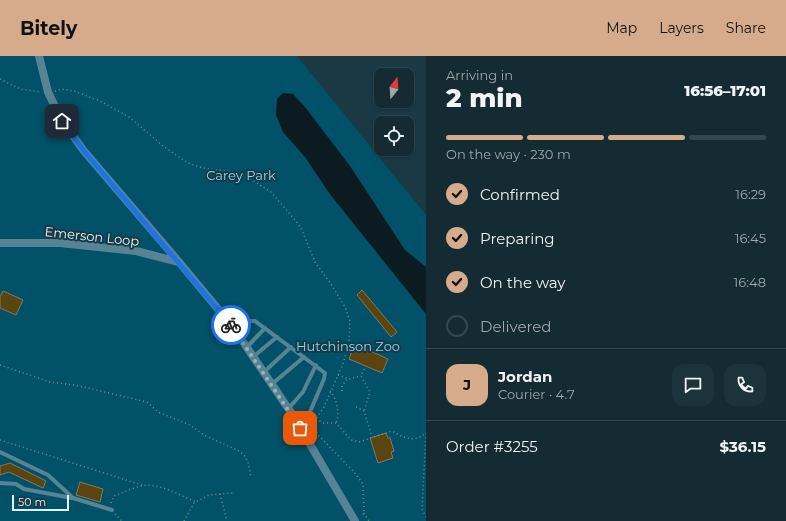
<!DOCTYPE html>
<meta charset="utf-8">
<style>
:root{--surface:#142b33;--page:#1d333b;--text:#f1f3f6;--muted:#9da7ac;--line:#33474e;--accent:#d6ab8b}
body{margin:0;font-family:Montserrat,sans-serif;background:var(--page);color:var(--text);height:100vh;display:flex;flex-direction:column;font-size:15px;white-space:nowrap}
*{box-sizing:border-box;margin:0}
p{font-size:13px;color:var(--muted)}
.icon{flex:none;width:22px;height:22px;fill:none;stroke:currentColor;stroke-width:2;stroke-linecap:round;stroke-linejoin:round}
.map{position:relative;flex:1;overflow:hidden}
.side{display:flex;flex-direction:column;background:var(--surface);width:360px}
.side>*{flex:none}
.needle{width:26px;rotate:17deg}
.controls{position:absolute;left:374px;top:12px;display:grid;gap:8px}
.controls a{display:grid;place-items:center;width:40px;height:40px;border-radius:8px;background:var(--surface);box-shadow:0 1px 3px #0004,0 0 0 1px var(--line);font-size:20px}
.scale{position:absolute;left:12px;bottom:10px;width:57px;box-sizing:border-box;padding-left:4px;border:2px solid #e2f4fb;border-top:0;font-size:11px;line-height:14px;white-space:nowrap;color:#e2f4fb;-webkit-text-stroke:3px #1a3944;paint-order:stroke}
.pin{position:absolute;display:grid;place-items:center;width:34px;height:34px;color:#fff;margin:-17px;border-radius:8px;box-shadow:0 2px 6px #0006}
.courier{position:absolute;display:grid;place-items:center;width:40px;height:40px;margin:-20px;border:3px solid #1a73e8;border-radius:50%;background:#fff;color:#222;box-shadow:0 1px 5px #0007}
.headline em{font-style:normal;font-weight:800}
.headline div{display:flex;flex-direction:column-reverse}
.headline{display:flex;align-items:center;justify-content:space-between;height:68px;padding:0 20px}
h1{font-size:26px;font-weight:800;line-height:30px}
.bar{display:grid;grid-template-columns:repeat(4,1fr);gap:6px 4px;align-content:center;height:48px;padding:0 20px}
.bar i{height:5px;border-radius:3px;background:var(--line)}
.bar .current{background:var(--accent)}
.bar p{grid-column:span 4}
.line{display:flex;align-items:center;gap:10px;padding:0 20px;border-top:1px solid var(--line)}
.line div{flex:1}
.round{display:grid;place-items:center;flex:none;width:42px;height:42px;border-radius:12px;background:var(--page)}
ol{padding:0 20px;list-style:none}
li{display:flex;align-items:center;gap:12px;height:44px}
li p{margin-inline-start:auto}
li .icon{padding:4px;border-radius:50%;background:var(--accent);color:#111;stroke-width:4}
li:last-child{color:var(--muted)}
li i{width:22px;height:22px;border:2px solid var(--line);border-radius:50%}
header{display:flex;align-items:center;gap:24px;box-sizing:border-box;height:56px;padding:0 20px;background:var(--accent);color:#111}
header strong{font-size:19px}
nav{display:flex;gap:22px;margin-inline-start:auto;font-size:14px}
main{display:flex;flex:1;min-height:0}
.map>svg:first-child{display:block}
</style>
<header>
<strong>Bitely</strong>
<nav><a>Map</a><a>Layers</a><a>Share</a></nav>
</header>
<main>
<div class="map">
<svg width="426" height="465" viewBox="0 0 426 465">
<rect width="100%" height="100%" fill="#1a3944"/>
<!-- green -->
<polygon fill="#015268" points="0,0 297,0 426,159 426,465 0,465"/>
<!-- water -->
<polygon fill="#0b1b21" points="283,37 293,38 305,51 350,110 405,194 426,211 426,258 329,137 305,101 283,76 276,59 277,43"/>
<!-- building -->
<g fill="#5a4510" stroke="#84785e">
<polygon points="362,234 397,276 391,281 357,239"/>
<polygon points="3,235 23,244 16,259 0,252 0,241"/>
<polygon points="355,288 388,303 382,317 349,303"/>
<polygon points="386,377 388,382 390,382 394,395 391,396 393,402 378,407 370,382"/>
<polygon points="10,407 46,425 43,432 9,416 0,419 0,410"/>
<polygon points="80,426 103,433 100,446 76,439"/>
</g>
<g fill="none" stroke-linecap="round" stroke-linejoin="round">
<!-- path -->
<g stroke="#738c95" stroke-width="1.5" stroke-dasharray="1 3" stroke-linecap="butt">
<polyline points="0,23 20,33 41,36"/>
<polyline points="55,35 61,33 74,35 100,45 129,61 163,90 188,107 203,112 233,116 249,122 271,136 295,164 301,172 315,206 331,228 345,251 350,265 349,287 343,308 324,351 316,363 315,366 317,378 354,416 363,428 364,457 361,461"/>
<polyline points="0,309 50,326 75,329 147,346 158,356 190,369 204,379 239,395 244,399 248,406 251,422"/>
<polyline points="364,313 361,320 370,336 364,355"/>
<polyline points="338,319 349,323 361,320"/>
<path d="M 330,335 C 337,342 340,358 336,367"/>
<polyline points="342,335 342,330 348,322"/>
<polyline points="356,351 364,355 372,381"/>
<path d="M 316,363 L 324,367 L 336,367 L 351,384 L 359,386 L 392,375 C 404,382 414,387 426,377 L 422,453 L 426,461"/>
<polyline points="0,384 145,430"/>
<polyline points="220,438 227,465"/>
<path d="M 111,447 L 114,440 C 123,437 132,432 141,430 C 160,426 179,440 197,446"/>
<polyline points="364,457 369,465"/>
<polyline points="115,458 122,465"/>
<polyline points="184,465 194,447 209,439 233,437"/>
</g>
<!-- lane -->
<g stroke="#578394" stroke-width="4">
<polyline points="237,277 250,265 255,265 325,317 324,323 307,363 300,372"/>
<polyline points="247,291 265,272"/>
<polyline points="253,301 277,281"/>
<polyline points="264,316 291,291"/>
<polyline points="272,328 304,301"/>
<polyline points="288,353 303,336 316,309"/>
<polyline points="0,396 48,419 73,442 112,454"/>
<polyline points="0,427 16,428 24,433 72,442"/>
</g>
<!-- street -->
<g stroke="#578394" stroke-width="8">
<polyline points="39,0 48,36 62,65 84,95 179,206"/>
<polyline points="0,187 60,187 136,195 179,206 233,271 294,361 355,465"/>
</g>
</g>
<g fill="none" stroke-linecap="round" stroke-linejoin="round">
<!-- done -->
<polyline stroke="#9cb3bb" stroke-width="4" stroke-dasharray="0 7.2" points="231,269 300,372"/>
<!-- route -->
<polyline stroke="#1a73e8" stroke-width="5" points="62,65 84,95 231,269"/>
</g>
<g text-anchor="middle" stroke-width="4" stroke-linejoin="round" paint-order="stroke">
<!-- park labels -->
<g font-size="13" fill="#84d8f7" stroke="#1a3944">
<text x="241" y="124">Carey Park</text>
<text x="348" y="295">Hutchinson Zoo</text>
</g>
<!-- street labels -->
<g font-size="13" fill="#e2f4fb" stroke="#1a3944">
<text transform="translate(92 180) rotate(6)" y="5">Emerson Loop</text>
</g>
</g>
</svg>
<div class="controls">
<a><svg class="needle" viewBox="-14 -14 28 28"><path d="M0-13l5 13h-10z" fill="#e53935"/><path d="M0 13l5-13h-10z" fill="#9da7ac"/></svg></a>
<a><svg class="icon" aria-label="locate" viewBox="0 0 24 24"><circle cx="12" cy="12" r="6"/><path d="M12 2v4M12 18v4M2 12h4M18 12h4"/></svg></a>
</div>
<div class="scale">50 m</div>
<div class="pin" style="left:300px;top:372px;background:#ea580c"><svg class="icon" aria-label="bag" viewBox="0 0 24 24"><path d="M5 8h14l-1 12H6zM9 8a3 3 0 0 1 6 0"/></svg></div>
<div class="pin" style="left:62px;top:65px;background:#1f2937"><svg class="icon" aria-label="home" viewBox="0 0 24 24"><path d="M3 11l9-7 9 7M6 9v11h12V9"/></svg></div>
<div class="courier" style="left:231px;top:269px"><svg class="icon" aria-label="bike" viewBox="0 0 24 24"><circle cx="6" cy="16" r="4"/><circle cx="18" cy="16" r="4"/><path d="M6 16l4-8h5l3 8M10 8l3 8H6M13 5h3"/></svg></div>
</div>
<section class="side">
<div class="headline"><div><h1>2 min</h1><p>Arriving in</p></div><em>16:56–17:01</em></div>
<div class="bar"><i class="current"></i><i class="current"></i><i class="current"></i><i></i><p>On the way · 230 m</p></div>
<ol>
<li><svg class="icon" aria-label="check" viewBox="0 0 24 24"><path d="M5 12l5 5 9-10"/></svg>Confirmed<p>16:29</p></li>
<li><svg class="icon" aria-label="check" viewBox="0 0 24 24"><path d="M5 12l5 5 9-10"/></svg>Preparing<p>16:45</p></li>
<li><svg class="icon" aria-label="check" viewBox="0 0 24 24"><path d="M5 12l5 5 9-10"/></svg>On the way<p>16:48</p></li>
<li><i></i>Delivered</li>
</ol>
<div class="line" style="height:72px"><b class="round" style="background:var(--accent);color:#111">J</b><div><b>Jordan</b><p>Courier · 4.7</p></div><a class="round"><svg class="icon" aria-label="chat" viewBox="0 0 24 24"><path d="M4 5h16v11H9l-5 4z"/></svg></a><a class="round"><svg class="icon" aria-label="phone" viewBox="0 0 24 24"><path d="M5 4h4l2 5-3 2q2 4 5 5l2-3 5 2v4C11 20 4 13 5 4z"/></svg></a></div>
<div class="line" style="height:52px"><div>Order #3255</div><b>$36.15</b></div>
</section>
</main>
